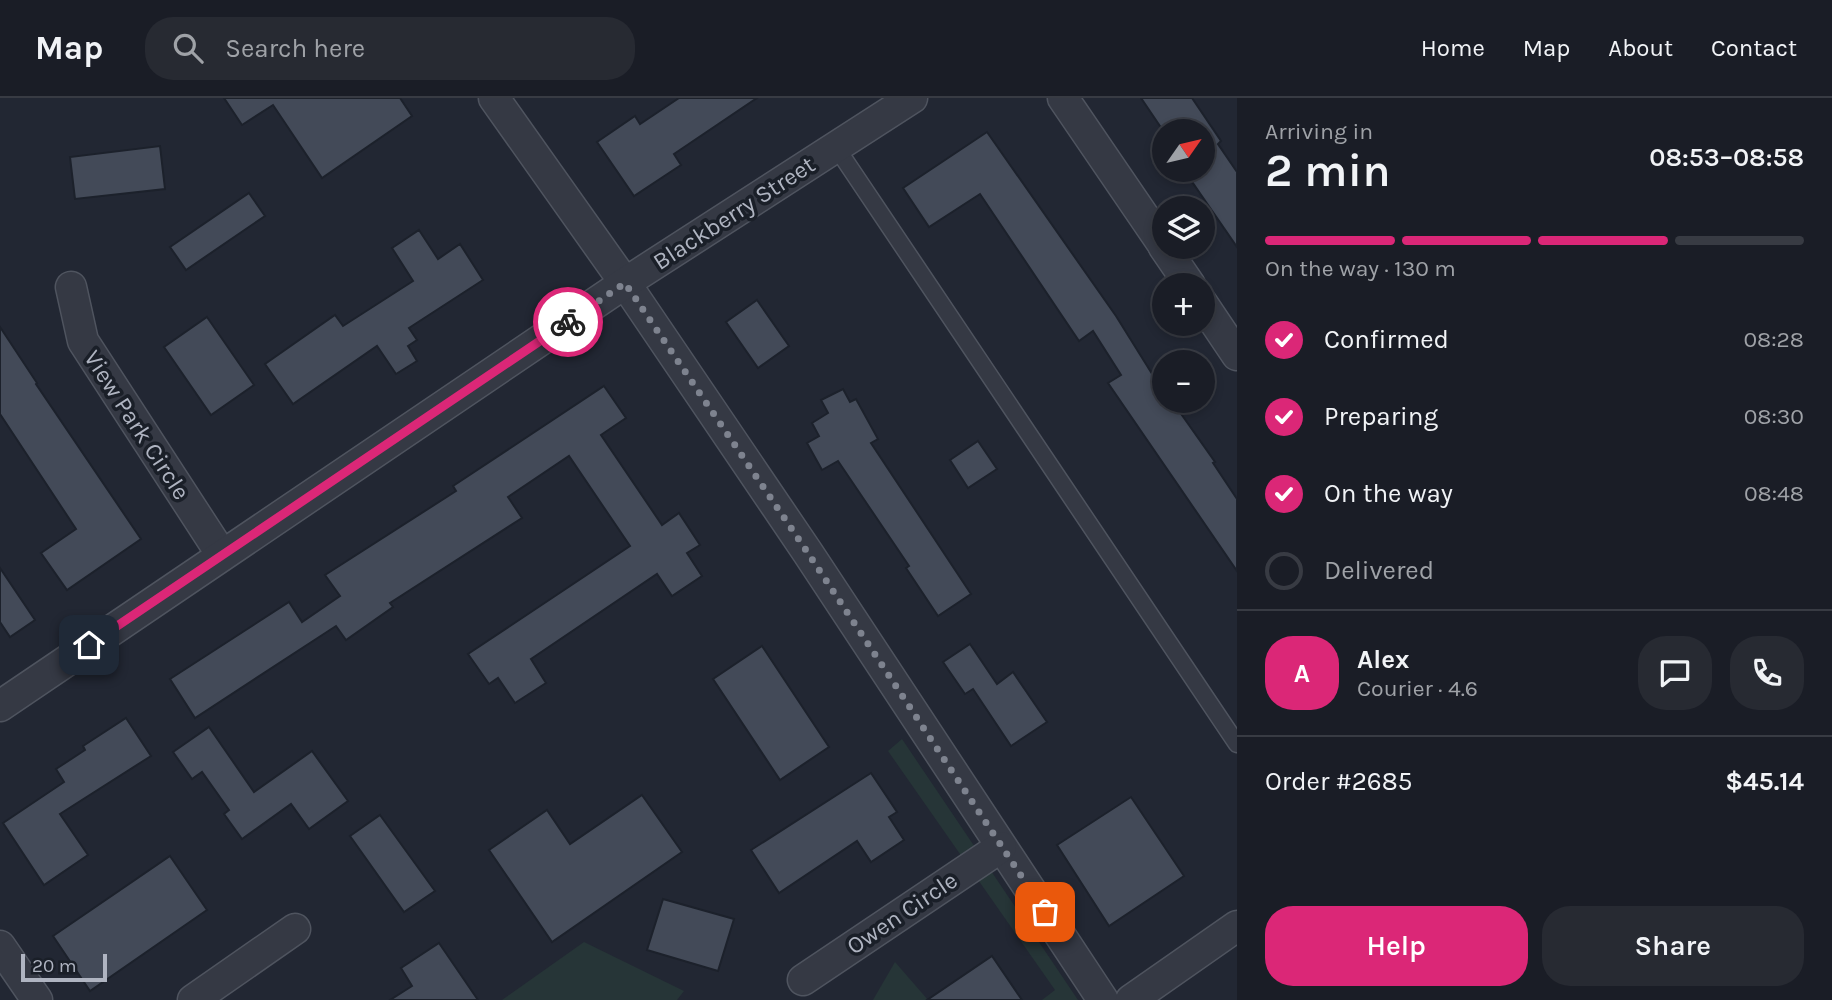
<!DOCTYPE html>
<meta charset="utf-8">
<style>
:root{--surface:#1a1d26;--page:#272a32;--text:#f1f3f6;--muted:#9fa2a7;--line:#383b43;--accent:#db2777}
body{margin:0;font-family:Karla,sans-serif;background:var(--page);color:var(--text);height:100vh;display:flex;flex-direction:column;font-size:26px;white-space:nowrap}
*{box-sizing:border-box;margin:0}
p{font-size:23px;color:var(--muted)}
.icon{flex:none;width:38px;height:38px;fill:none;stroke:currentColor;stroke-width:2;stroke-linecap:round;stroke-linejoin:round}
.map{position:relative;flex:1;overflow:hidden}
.details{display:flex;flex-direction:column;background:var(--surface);width:595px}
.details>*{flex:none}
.needle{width:46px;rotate:56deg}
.tools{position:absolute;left:1152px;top:21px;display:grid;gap:14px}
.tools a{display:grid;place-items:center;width:63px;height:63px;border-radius:50%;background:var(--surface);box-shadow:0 4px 10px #0003,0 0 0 2px var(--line);font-size:35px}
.scale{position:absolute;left:21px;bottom:18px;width:86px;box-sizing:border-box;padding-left:7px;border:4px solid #afb4c1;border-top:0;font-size:19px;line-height:24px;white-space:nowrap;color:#afb4c1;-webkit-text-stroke:5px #1a1f28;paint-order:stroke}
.pin{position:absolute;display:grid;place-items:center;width:60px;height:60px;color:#fff;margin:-30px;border-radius:14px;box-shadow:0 4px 10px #0006}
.courier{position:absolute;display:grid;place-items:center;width:70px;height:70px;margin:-35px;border:5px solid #db2777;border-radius:50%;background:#fff;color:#222;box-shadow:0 2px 9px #0007}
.overview em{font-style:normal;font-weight:600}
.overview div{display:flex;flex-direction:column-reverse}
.overview{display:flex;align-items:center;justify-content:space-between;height:119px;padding:0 28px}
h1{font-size:46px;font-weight:600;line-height:52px}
.bar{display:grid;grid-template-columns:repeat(4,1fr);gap:10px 7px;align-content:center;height:84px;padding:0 28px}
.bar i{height:9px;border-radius:5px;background:var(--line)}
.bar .active{background:var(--accent)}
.bar p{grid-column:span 4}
.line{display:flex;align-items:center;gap:18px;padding:0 28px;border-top:2px solid var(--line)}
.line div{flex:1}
.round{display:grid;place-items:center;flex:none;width:74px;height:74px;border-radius:28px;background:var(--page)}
ol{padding:0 28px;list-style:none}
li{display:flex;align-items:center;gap:21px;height:77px}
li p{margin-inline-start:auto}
li .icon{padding:7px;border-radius:50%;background:var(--accent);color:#fff;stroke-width:4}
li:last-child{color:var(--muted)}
li i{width:38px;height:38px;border:4px solid var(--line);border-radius:50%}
.primary-button{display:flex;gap:14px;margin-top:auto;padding:14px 28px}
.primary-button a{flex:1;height:80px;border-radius:28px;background:var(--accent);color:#fff;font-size:28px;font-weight:600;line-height:80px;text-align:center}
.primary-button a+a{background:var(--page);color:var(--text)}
header{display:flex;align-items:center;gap:42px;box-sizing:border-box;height:98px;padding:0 35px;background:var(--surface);border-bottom:2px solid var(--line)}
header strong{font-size:33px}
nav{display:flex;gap:38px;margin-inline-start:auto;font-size:24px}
.search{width:490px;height:63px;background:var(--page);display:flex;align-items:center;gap:18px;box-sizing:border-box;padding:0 24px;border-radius:28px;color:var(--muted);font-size:26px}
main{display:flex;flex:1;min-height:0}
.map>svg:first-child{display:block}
</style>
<header>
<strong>Map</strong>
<div class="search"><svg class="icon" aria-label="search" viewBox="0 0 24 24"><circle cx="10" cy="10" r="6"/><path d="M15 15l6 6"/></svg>Search here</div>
<nav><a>Home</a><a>Map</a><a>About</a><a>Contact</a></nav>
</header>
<main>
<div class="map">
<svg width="1237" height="902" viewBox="0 0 1237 902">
<rect width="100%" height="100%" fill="#222733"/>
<!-- green -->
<g fill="#263537">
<polygon points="902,641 1078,902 1042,902 1055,892 888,653"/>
<polygon points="584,844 684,893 677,902 502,902"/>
<polygon points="895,864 928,902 873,902"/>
</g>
<!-- building -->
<g fill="#434a58" stroke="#1c212b" stroke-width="2">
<polygon points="224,0 400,0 412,18 322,80 273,7 242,27"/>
<polygon points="679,0 757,0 674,56 681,67 634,98 597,44 635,18 640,26"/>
<polygon points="1141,0 1192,0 1221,43 1218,46 1237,74 1237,149 1186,75 1189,72 1202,72 1202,33 1164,34"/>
<polygon points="987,34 1116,218 1164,295 1164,303 1172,303 1215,364 1213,365 1237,401 1237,473 1108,285 1121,277 1093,233 1079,243 980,96 929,129 903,90"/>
<polygon points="160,48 165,91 75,101 70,59"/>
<polygon points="249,95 265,118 186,172 170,149"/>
<polygon points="419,132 438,161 460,146 483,182 409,230 417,242 408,248 417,263 396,276 377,248 293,306 265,266 335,217 343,228 413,183 392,150"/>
<polygon points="757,202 789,248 758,270 726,224"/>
<polygon points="207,219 254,287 211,317 164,249"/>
<polygon points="0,229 37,285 36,286 141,441 67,492 41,455 76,431 0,316"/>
<polygon points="604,288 626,320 601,337 662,427 679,415 700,447 687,455 702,478 672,498 657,476 531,561 546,585 515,605 498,580 489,586 468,556 630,448 569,358 508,399 522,420 390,505 393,509 346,542 336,528 195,620 170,581 289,504 302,524 340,498 325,477 456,393 453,388"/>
<polygon points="843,291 850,304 856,301 878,341 871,345 971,496 938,518 906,470 909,468 838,363 822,372 807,345 819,338 812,325 828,315 821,302"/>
<polygon points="978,343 997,371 968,390 950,362"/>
<polygon points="0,470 35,522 10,539 0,524"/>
<polygon points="970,546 997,586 1013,574 1047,624 1011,648 973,591 965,596 943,564"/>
<polygon points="762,548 829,649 780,682 713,581"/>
<polygon points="126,620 151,658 60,716 88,757 44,787 3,725 64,684 56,671 85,652 83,648"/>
<polygon points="209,629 254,694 312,653 348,703 309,731 291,706 242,741 224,716 229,712 202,674 192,681 173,654"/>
<polygon points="871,675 897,714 889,719 904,742 871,764 857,743 779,795 751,752"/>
<polygon points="642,697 682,754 552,844 489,752 547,712 570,746"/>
<polygon points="1131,699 1184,778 1109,828 1057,747"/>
<polygon points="380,717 435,793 404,814 350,738"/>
<polygon points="170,758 207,812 90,893 53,838"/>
<polygon points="663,801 734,821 718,873 647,852"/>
<polygon points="439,845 478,902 390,902 412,888 401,870"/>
<polygon points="992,858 1022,902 927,902"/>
</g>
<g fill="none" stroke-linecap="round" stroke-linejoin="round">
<defs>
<polyline id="service" points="836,49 1237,646"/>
<g id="minor">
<polyline points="494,0 625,185 808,455 1103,902"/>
<polyline points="1063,0 1164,148"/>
<polyline points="1164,149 1190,187"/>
<polyline points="71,189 83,243 222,457"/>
<polyline points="1202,205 1237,257"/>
<polyline points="0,608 625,185 912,0"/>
<polyline points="0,848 37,902"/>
<polyline points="803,882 1001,749"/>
<polyline points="193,902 295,831"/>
<polyline points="1131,902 1237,828"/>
</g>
</defs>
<!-- service casing -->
<use href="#service" stroke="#4f545f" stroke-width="19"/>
<!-- minor casing -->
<use href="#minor" stroke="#4f545f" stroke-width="33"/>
<!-- service -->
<use href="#service" stroke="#353944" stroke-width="16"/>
<!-- minor -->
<use href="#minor" stroke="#353944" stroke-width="30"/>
</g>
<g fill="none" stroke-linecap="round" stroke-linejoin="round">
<!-- done -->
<polyline stroke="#7e838f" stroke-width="7" stroke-dasharray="0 12.6" points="568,224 625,185 808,455 1045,814"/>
<!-- route -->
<polyline stroke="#db2777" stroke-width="9" points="89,547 568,224"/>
</g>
<g text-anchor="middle" stroke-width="7" stroke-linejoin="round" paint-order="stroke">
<!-- street labels -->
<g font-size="24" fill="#afb4c1" stroke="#1a1f28">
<text transform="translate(734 115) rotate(-33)" y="8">Blackberry Street</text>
<text transform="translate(137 327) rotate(57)" y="8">View Park Circle</text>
<text transform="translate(902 815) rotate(-34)" y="8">Owen Circle</text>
</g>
</g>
</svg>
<div class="tools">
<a><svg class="needle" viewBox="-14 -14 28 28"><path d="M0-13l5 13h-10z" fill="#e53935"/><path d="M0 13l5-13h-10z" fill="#9fa2a7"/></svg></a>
<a><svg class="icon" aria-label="layers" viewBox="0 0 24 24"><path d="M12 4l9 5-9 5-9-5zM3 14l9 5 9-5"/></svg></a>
<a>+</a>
<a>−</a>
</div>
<div class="scale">20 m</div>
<div class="pin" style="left:1045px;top:814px;background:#ea580c"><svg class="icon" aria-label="bag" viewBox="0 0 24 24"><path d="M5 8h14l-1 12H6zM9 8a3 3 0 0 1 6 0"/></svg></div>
<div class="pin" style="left:89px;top:547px;background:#1f2937"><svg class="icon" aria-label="home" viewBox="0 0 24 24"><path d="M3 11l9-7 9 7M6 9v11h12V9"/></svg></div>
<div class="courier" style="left:568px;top:224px"><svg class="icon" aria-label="bike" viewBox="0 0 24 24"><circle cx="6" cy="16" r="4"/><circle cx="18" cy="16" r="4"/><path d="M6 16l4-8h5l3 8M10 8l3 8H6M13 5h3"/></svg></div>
</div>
<section class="details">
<div class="overview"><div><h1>2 min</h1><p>Arriving in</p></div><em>08:53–08:58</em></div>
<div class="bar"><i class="active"></i><i class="active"></i><i class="active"></i><i></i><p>On the way · 130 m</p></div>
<ol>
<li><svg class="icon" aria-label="check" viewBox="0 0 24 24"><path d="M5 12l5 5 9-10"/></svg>Confirmed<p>08:28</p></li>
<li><svg class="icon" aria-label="check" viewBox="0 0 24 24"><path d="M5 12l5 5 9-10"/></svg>Preparing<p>08:30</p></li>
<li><svg class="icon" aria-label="check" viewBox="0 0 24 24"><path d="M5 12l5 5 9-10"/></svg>On the way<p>08:48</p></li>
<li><i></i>Delivered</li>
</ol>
<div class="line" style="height:126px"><b class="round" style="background:var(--accent);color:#fff">A</b><div><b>Alex</b><p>Courier · 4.6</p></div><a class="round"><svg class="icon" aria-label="chat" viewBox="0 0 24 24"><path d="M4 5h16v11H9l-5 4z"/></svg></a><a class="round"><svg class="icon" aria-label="phone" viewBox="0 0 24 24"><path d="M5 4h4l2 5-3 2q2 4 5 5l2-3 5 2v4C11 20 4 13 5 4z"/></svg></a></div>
<div class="line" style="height:91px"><div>Order #2685</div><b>$45.14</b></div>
<div class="primary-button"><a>Help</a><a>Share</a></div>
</section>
</main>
